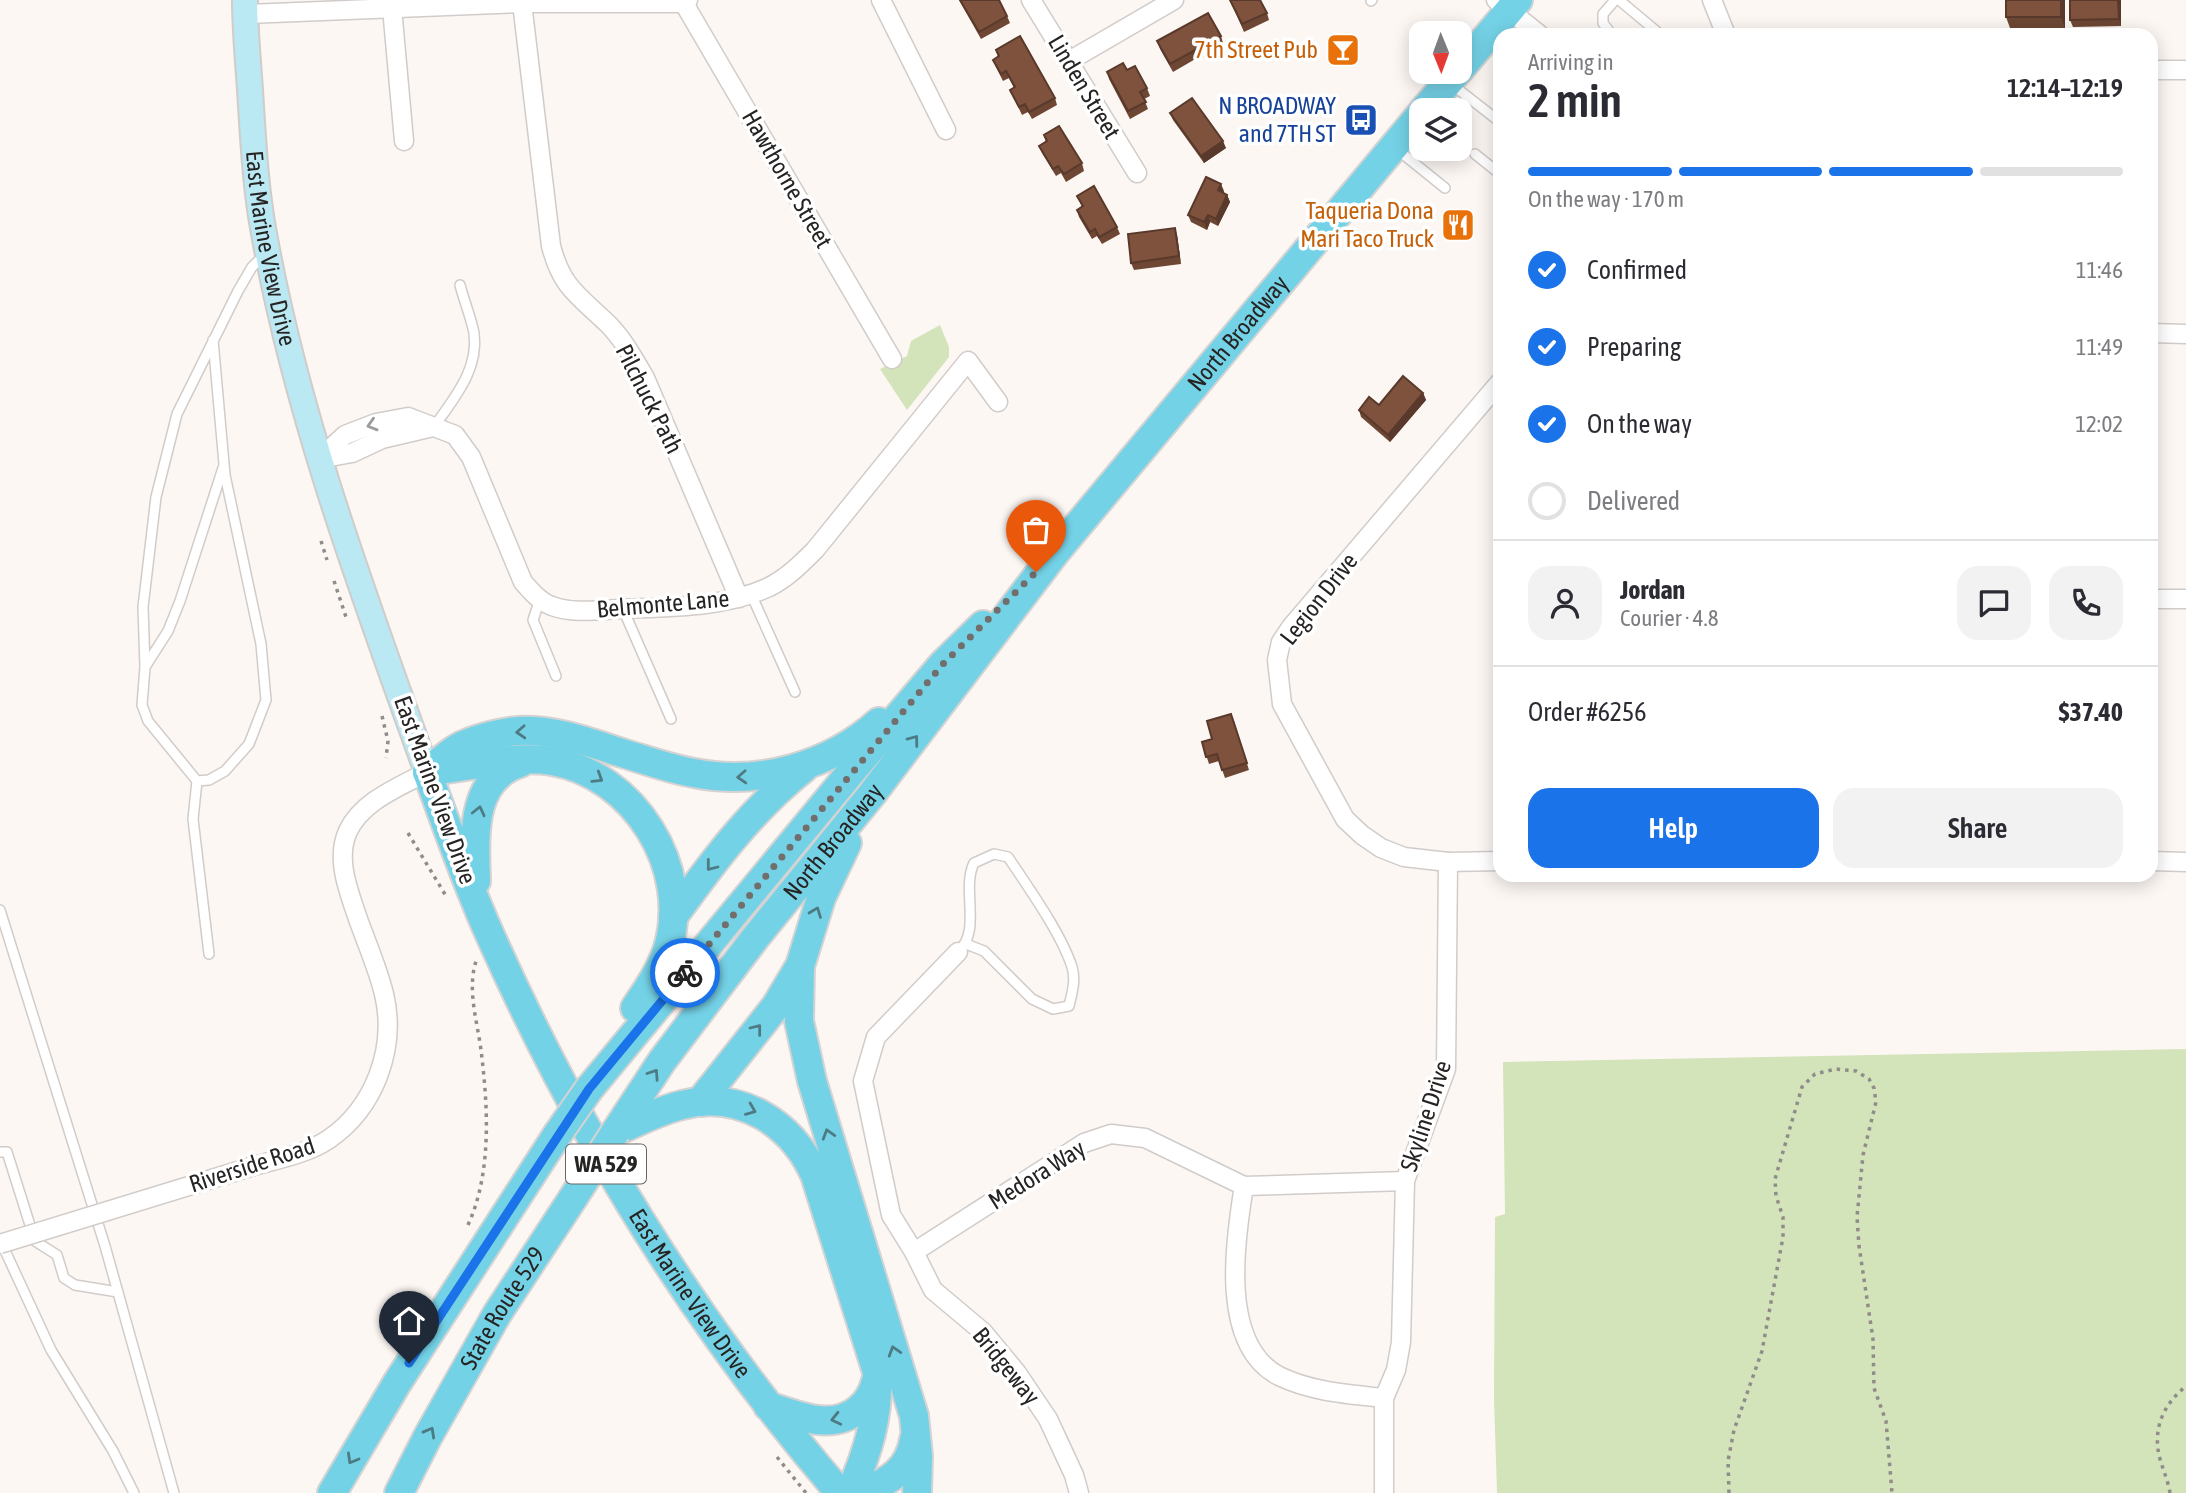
<!DOCTYPE html>
<meta charset="utf-8">
<style>
:root{--surface:#fff;--page:#f2f2f3;--text:#2b2b33;--muted:#7c7c81;--line:#e1e1e2;--accent:#1a73e8}
body{margin:0;font-family:"Asap Condensed",sans-serif;background:var(--page);color:var(--text);height:100vh;display:flex;flex-direction:column;font-size:26px;white-space:nowrap}
*{box-sizing:border-box;margin:0}
p{font-size:23px;color:var(--muted)}
.icon{flex:none;width:38px;height:38px;fill:none;stroke:currentColor;stroke-width:2;stroke-linecap:round;stroke-linejoin:round}
.map{position:relative;flex:1;overflow:hidden}
.panel{position:absolute;left:1493px;top:28px;width:665px;height:854px;display:flex;flex-direction:column;background:var(--surface);border-radius:21px;box-shadow:0 4px 18px #0003}
.panel>*{flex:none}
.needle{width:46px;rotate:179deg}
.controls{position:absolute;left:1409px;top:21px;display:grid;gap:14px}
.controls a{display:grid;place-items:center;width:63px;height:63px;border-radius:14px;background:var(--surface);box-shadow:0 4px 18px #0003;font-size:35px}
.pin{position:absolute;display:grid;place-items:center;width:60px;height:60px;color:#fff;margin:-72px -30px;border-radius:50% 50% 50% 0;rotate:-45deg;box-shadow:0 0 7px #0007}
.pin .icon{rotate:45deg}
.courier{position:absolute;display:grid;place-items:center;width:70px;height:70px;margin:-35px;border:5px solid #1a73e8;border-radius:50%;background:#fff;color:#222;box-shadow:0 2px 9px #0007}
.summary em{font-style:normal;font-weight:600}
.summary div{display:flex;flex-direction:column-reverse}
.summary{display:flex;align-items:center;justify-content:space-between;height:119px;padding:0 35px}
h1{font-size:46px;font-weight:600;line-height:52px}
.bar{display:grid;grid-template-columns:repeat(4,1fr);gap:10px 7px;align-content:center;height:84px;padding:0 35px}
.bar i{height:9px;border-radius:5px;background:var(--line)}
.bar .current{background:var(--accent)}
.bar p{grid-column:span 4}
.line{display:flex;align-items:center;gap:18px;padding:0 35px;border-top:2px solid var(--line)}
.line div{flex:1}
.round{display:grid;place-items:center;flex:none;width:74px;height:74px;border-radius:21px;background:var(--page)}
ol{padding:0 35px;list-style:none}
li{display:flex;align-items:center;gap:21px;height:77px}
li p{margin-inline-start:auto}
li .icon{padding:7px;border-radius:50%;background:var(--accent);color:#fff;stroke-width:4}
li:last-child{color:var(--muted)}
li i{width:38px;height:38px;border:4px solid var(--line);border-radius:50%}
.button{display:flex;gap:14px;margin-top:auto;padding:14px 35px}
.button a{flex:1;height:80px;border-radius:21px;background:var(--accent);color:#fff;font-size:28px;font-weight:600;line-height:80px;text-align:center}
.button a+a{background:var(--page);color:var(--text)}
.map>svg:first-child{display:block}
</style>
<div class="map">
<svg width="2186" height="1493" viewBox="0 0 2186 1493">
<rect width="100%" height="100%" fill="#fdf7f4"/>
<!-- green -->
<g fill="#d3e3ba">
<polygon points="940,325 949,347 949,357 907,410 880,369 907,356 911,341"/>
<polygon points="2186,1049 2186,1493 1497,1493 1494,1399 1495,1217 1505,1214 1503,1062"/>
</g>
<g fill="none" stroke-linecap="round" stroke-linejoin="round">
<defs>
<g id="lane">
<polyline points="1619,0 1661,35"/>
<polyline points="1371,1 1372,0"/>
<polyline points="1612,35 1603,23 1603,14 1615,0"/>
<polyline points="1450,83 1500,122"/>
<polyline points="1398,150 1445,188"/>
<polyline points="1475,154 1500,174"/>
<polyline points="213,340 225,475 261,644 266,700 249,744 225,771 209,780 197,781 148,721 142,705 145,667 143,607 156,497 177,414 238,291 252,267 264,255"/>
<path d="M 434,427 C 454,398 479,370 474,333 C 471,317 464,301 460,285"/>
<polyline points="751,594 795,692"/>
<polyline points="540,599 533,620 556,676"/>
<polyline points="623,609 671,719"/>
<polyline points="145,667 168,631 180,601 223,468"/>
<polyline points="197,781 193,819 209,954"/>
<polyline points="0,910 105,1246 174,1493"/>
<path d="M 958,952 C 982,931 961,889 974,863 L 994,854 L 1008,857 C 1028,887 1061,933 1072,967 C 1076,980 1072,993 1069,1006 L 1053,1009 L 1032,999 L 984,951 L 966,944"/>
<polyline points="0,1152 7,1152 35,1241 57,1255 64,1278 75,1285 118,1292"/>
<polyline points="1,1242 51,1350 113,1451 134,1493"/>
</g>
<g id="street">
<polyline points="682,0 892,359"/>
<polyline points="881,0 946,130"/>
<polyline points="1031,0 1137,173"/>
<polyline points="1496,0 1540,35"/>
<polyline points="1712,0 1726,35"/>
<path d="M 522,3 L 551,246 C 562,288 578,295 608,324 C 623,339 634,359 645,378 L 739,598"/>
<polyline points="392,8 404,141"/>
<polyline points="245,14 522,3 684,3 688,0"/>
<polyline points="1069,61 1174,0"/>
<polyline points="2151,70 2186,70"/>
<polyline points="2151,333 2186,334"/>
<polyline points="1500,382 1291,627 1281,642 1277,660 1282,704 1345,819 1362,835 1381,848 1404,857 1448,862 1500,861"/>
<path d="M 319,459 L 345,435 L 376,423 L 408,417 L 455,435 L 471,457 L 523,582 C 531,591 540,602 552,606 C 573,614 599,610 621,609 C 670,607 723,608 769,587 C 787,578 801,564 815,550 L 968,361 L 998,402"/>
<polyline points="319,459 352,453 382,439 433,427"/>
<polyline points="2151,599 2186,599"/>
<polyline points="2151,861 2186,862"/>
<polyline points="958,952 876,1037 863,1081 891,1215 914,1252 933,1290 983,1332 1017,1373 1048,1419 1074,1475 1079,1493"/>
<path d="M 254,1166 C 278,1159 307,1154 329,1139 C 374,1108 397,1049 384,994 C 378,969 367,944 358,919 C 349,892 335,859 348,831 C 362,801 399,787 427,772"/>
<path d="M 1244,1186 C 1235,1240 1219,1345 1279,1376 C 1312,1392 1348,1394 1384,1398"/>
<polyline points="914,1252 1084,1143 1111,1134 1145,1138 1244,1186 1405,1181"/>
<polyline points="1384,1493 1384,1398 1396,1370 1401,1342 1405,1181 1446,1069 1448,862"/>
</g>
<g id="secondary">
<path id="s1" d="M 245,0 C 245,30 248,60 250,90 C 253,136 255,183 263,228 C 296,415 363,593 427,772"/>
</g>
<g id="primary">
<polyline points="1460,69 1518,0"/>
<polyline points="1424,110 1457,72"/>
<path d="M 430,771 C 469,767 513,755 552,761 C 634,775 692,867 668,948 C 661,970 648,989 635,1008"/>
<path id="s2" d="M 427,772 C 447,826 466,882 490,935 C 580,1137 695,1325 840,1493"/>
<path d="M 427,772 C 439,763 452,749 466,744 C 480,738 503,732 518,731 C 554,729 588,742 622,753 C 646,760 670,769 694,773 C 759,786 830,766 879,722"/>
<polyline points="847,843 821,898 800,966 799,1021 812,1081 914,1416 918,1456 917,1493"/>
<path d="M 476,881 C 475,839 469,779 520,763"/>
<path d="M 673,917 C 712,863 751,810 804,768"/>
<polyline points="589,1089 851,772 943,664 983,625"/>
<polyline points="700,1102 776,1006 798,969"/>
<path id="s3" d="M 616,1131 L 662,1061 L 755,938 L 872,794 L 1054,554 L 1421,114"/>
<path d="M 616,1131 C 638,1122 660,1110 682,1105 C 740,1090 792,1123 815,1175 L 877,1372 C 879,1416 868,1452 850,1493"/>
<path d="M 768,1406 C 797,1415 831,1432 859,1409 C 868,1402 873,1393 876,1381"/>
<polyline points="332,1493 397,1383 557,1135"/>
<path id="s4" d="M 399,1493 L 427,1438 L 497,1314 L 573,1198"/>
<path d="M 863,1493 C 889,1481 909,1470 914,1440"/>
</g>
</defs>
<!-- lane casing -->
<use href="#lane" stroke="#d1ccc9" stroke-width="12"/>
<!-- street casing -->
<use href="#street" stroke="#d1ccc9" stroke-width="21"/>
<!-- secondary casing -->
<use href="#secondary" stroke="#d1ccc9" stroke-width="28"/>
<!-- primary casing -->
<use href="#primary" stroke="#d4d3d3" stroke-width="32"/>
<!-- path -->
<g stroke="#908c8a" stroke-width="3.5" stroke-dasharray="3.5 5" stroke-linecap="butt">
<polyline points="321,541 327,560"/>
<polyline points="334,581 347,620"/>
<polyline points="382,716 388,741 386,758"/>
<polyline points="408,833 446,896"/>
<path d="M 468,1225 C 492,1173 488,1106 481,1050 C 477,1020 467,990 476,961"/>
<polyline points="777,1457 806,1493"/>
<polyline points="1729,1493 1728,1461 1734,1430 1762,1351 1783,1237 1783,1217 1776,1196 1775,1179 1802,1087 1815,1074 1836,1069 1856,1071 1869,1079 1874,1088 1876,1102 1863,1155 1857,1217 1859,1246 1873,1339 1874,1388 1886,1421 1892,1493"/>
<path d="M 2170,1493 C 2168,1480 2162,1468 2159,1455 C 2153,1427 2164,1404 2186,1386"/>
</g>
<!-- lane -->
<use href="#lane" stroke="#fff" stroke-width="9"/>
<!-- street -->
<use href="#street" stroke="#fff" stroke-width="18"/>
<!-- secondary -->
<use href="#secondary" stroke="#bae8f3" stroke-width="24"/>
<!-- primary -->
<use href="#primary" stroke="#74d2e6" stroke-width="28"/>
<defs>
<polyline id="street-bridge" points="0,1244 254,1166"/>
<g id="primary-bridge">
<polyline points="557,1135 589,1089"/>
<polyline points="573,1198 616,1131"/>
</g>
</defs>
<!-- street-bridge casing -->
<use href="#street-bridge" stroke="#d1ccc9" stroke-width="21" stroke-linecap="butt"/>
<!-- primary-bridge casing -->
<use href="#primary-bridge" stroke="#d4d3d3" stroke-width="32" stroke-linecap="butt"/>
<!-- path-bridge -->
<polyline stroke="#908c8a" stroke-width="3.5" stroke-dasharray="3.5 5" stroke-linecap="butt" points="635,1147 641,1141"/>
<!-- street-bridge -->
<use href="#street-bridge" stroke="#fff" stroke-width="18"/>
<!-- primary-bridge -->
<use href="#primary-bridge" stroke="#74d2e6" stroke-width="28"/>
</g>
<!-- wall -->
<g fill="#6d4734">
<polygon points="959,0 999,0 1007,16 1010,23 981,39"/>
<polygon points="1230,0 1267,13 1269,20 1244,32"/>
<polygon points="2065,0 2065,28 2010,28 2006,17"/>
<polygon points="2121,0 2121,26 2073,27 2070,20"/>
<polygon points="1221,36 1223,43 1173,72 1160,49 1157,41"/>
<polygon points="996,50 1055,98 1057,105 1032,119 1028,112 1022,115 1010,90 1014,88 1009,78 1003,81 996,67 993,60 998,57"/>
<polygon points="1127,70 1147,88 1150,96 1144,99 1148,109 1130,119 1109,79 1107,72"/>
<polygon points="1170,113 1226,148 1204,163 1173,120"/>
<polygon points="1044,135 1082,163 1084,171 1066,182 1061,173 1056,176 1042,153 1039,146 1046,142"/>
<polygon points="1224,191 1223,193 1227,195 1230,202 1218,226 1210,222 1207,230 1191,222 1188,215"/>
<polygon points="1077,196 1117,227 1120,234 1102,244 1097,236 1092,239 1079,217 1077,210 1082,207"/>
<polygon points="1177,235 1181,264 1134,270 1131,263"/>
<polygon points="1423,393 1426,400 1390,442 1361,417 1359,410"/>
<polygon points="1234,721 1249,770 1225,778 1219,761 1209,764 1202,742 1212,739"/>
</g>
<!-- shaded-wall -->
<g fill="#59392b">
<polygon points="2061,0 2065,0 2065,28 2061,17"/>
<polygon points="2118,0 2121,0 2121,26 2119,19"/>
<polygon points="1223,141 1226,148 1204,163 1201,156"/>
<polygon points="1221,184 1224,191 1221,198 1218,190"/>
<polygon points="1227,195 1230,202 1218,226 1216,219"/>
<polygon points="1208,215 1210,222 1207,230 1204,222"/>
<polygon points="1175,228 1177,235 1181,264 1179,256"/>
<polygon points="1423,393 1426,400 1390,442 1388,435"/>
</g>
<!-- building -->
<g fill="#7f523d" stroke="#59392b" stroke-width="2">
<polygon points="960,0 999,0 1007,16 979,32"/>
<polygon points="1230,0 1260,0 1267,13 1242,24"/>
<rect x="2006" y="0" width="55" height="17"/>
<polygon points="2070,0 2118,0 2119,19 2070,20"/>
<polygon points="1208,13 1221,36 1170,64 1157,41"/>
<polygon points="1020,36 1055,98 1029,112 1025,104 1019,107 1010,90 1015,87 1006,71 1001,74 993,60 999,56 996,50"/>
<polygon points="1123,63 1127,70 1135,66 1147,88 1140,92 1146,102 1128,111 1107,72"/>
<polygon points="1192,98 1223,141 1201,156 1170,113"/>
<polygon points="1059,126 1082,163 1064,174 1058,166 1053,169 1039,146 1047,141 1044,135"/>
<polygon points="1206,177 1221,184 1218,190 1227,195 1216,219 1208,215 1204,222 1188,215"/>
<polygon points="1094,186 1117,227 1099,237 1095,229 1090,232 1077,210 1083,206 1077,196"/>
<polygon points="1175,228 1179,256 1131,263 1128,234"/>
<polygon points="1403,376 1423,393 1388,435 1359,410 1369,397 1379,405"/>
<polygon points="1231,714 1247,763 1222,770 1217,754 1206,757 1202,742 1212,739 1207,721"/>
</g>
<!-- one-way arrows -->
<defs><path id="oneway-chevron" d="M-2-3.5L2.5 0L-2 3.5" fill="none" stroke-width="1.6" stroke-linecap="round" stroke-linejoin="round" transform="scale(1.75)"/></defs>
<use stroke="#9d9c9c" href="#oneway-chevron" transform="translate(372 425) rotate(163)"/>
<g stroke="#4d7b84">
<use href="#oneway-chevron" transform="translate(521 732) rotate(177)"/>
<use href="#oneway-chevron" transform="translate(914 740) rotate(-53)"/>
<use href="#oneway-chevron" transform="translate(742 777) rotate(177)"/>
<use href="#oneway-chevron" transform="translate(598 778) rotate(32)"/>
<use href="#oneway-chevron" transform="translate(479 811) rotate(-77)"/>
<use href="#oneway-chevron" transform="translate(711 866) rotate(128)"/>
<use href="#oneway-chevron" transform="translate(816 912) rotate(-69)"/>
<use href="#oneway-chevron" transform="translate(757 1029) rotate(-52)"/>
<use href="#oneway-chevron" transform="translate(654 1074) rotate(-56)"/>
<use href="#oneway-chevron" transform="translate(751 1110) rotate(22)"/>
<use href="#oneway-chevron" transform="translate(828 1134) rotate(-107)"/>
<use href="#oneway-chevron" transform="translate(894 1351) rotate(-107)"/>
<use href="#oneway-chevron" transform="translate(836 1419) rotate(167)"/>
<use href="#oneway-chevron" transform="translate(430 1432) rotate(-61)"/>
<use href="#oneway-chevron" transform="translate(352 1459) rotate(120)"/>
</g>
<g fill="none" stroke-linecap="round" stroke-linejoin="round">
<!-- done -->
<polyline stroke="#716e6c" stroke-width="7" stroke-dasharray="0 12.6" points="685,973 943,664 1036,572"/>
<!-- route -->
<polyline stroke="#1a73e8" stroke-width="9" points="409,1363 589,1089 685,973"/>
</g>
<!-- icons -->
<defs>
<symbol id="bar-square" viewBox="-11 -11 22 22"><rect x="-9" y="-9" width="18" height="18" rx="4" fill="#e8710a" stroke="#fff"/><path d="M-6-5H6L.8 .8V4.5H3.5V6h-7V4.5H-.8V.8Z" fill="#fff"/></symbol>
<symbol id="bus-square" viewBox="-11 -11 22 22"><rect x="-9" y="-9" width="18" height="18" rx="4" fill="#1a4fb4" stroke="#fff"/><path d="M-5-6H5V4H4V6H2V4H-2V6H-4V4H-5ZM-3.5-4V0h7V-4ZM-3.5 1.2v1.5H-2V1.2ZM2 1.2v1.5H3.5V1.2Z" fill="#fff"/></symbol>
<symbol id="restaurant-square" viewBox="-11 -11 22 22"><rect x="-9" y="-9" width="18" height="18" rx="4" fill="#e8710a" stroke="#fff"/><path d="M-5-6h1v4h1v-4h1v4h1v-4h1v5L-1.5 .5V6h-2V.5L-5-1ZM5-6V6H3V1.5H1.5Q1.5-4 5-6Z" fill="#fff"/></symbol>
</defs>
<g fill-rule="evenodd">
<use href="#bar-square" x="1324" y="31" width="38" height="38"/>
<use href="#bus-square" x="1342" y="101" width="38" height="38"/>
<use href="#restaurant-square" x="1439" y="206" width="38" height="38"/>
</g>
<g text-anchor="middle" stroke-width="7" stroke-linejoin="round" paint-order="stroke">
<!-- shield labels -->
<rect fill="#fff" stroke="#676665" stroke-width="2" x="566" y="1144.5" width="80" height="39" rx="5"/>
<g font-size="23" font-weight="bold" fill="#262423">
<text x="606" y="1172">WA 529</text>
</g>
<!-- food labels -->
<g font-size="24" fill="#c56008" stroke="#fff" text-anchor="end">
<text x="1318" y="58">7th Street Pub</text>
<text x="1434" y="219">Taqueria Dona<tspan x="1434" dy="28">Mari Taco Truck</tspan></text>
</g>
<!-- street labels -->
<g font-size="24" fill="#262423" stroke="#fff">
<text transform="translate(1084 87) rotate(59)" y="8">Linden Street</text>
<text transform="translate(787 179) rotate(60)" y="8">Hawthorne Street</text>
<text dy="8" stroke="none"><textPath href="#s1" startOffset="250">East Marine View Drive</textPath></text>
<text dy="8" stroke="none"><textPath href="#s3" startOffset="1012">North Broadway</textPath></text>
<text transform="translate(649 399) rotate(63)" y="8">Pilchuck Path</text>
<text transform="translate(1319 599) rotate(-52)" y="8">Legion Drive</text>
<text transform="translate(663 604) rotate(-5)" y="8">Belmonte Lane</text>
<text transform="translate(435 790) rotate(70)" y="8">East Marine View Drive</text>
<text dy="8" stroke="none"><textPath href="#s3" startOffset="362">North Broadway</textPath></text>
<text transform="translate(1426 1116) rotate(-72)" y="8">Skyline Drive</text>
<text transform="translate(252 1165) rotate(-18)" y="8">Riverside Road</text>
<text transform="translate(1037 1175) rotate(-32)" y="8">Medora Way</text>
<text dy="8" stroke="none"><textPath href="#s2" startOffset="586">East Marine View Drive</textPath></text>
<text dy="8" stroke="none"><textPath href="#s4" startOffset="212">State Route 529</textPath></text>
<text transform="translate(1006 1366) rotate(51)" y="8">Bridgeway</text>
</g>
<!-- transit labels -->
<g font-size="24" fill="#164399" stroke="#fff" text-anchor="end">
<text x="1336" y="114">N BROADWAY<tspan x="1336" dy="28">and 7TH ST</tspan></text>
</g>
</g>
</svg>
<div class="controls">
<a><svg class="needle" viewBox="-14 -14 28 28"><path d="M0-13l5 13h-10z" fill="#e53935"/><path d="M0 13l5-13h-10z" fill="#7c7c81"/></svg></a>
<a><svg class="icon" aria-label="layers" viewBox="0 0 24 24"><path d="M12 4l9 5-9 5-9-5zM3 14l9 5 9-5"/></svg></a>
</div>
<div class="pin" style="left:1036px;top:572px;background:#ea580c"><svg class="icon" aria-label="bag" viewBox="0 0 24 24"><path d="M5 8h14l-1 12H6zM9 8a3 3 0 0 1 6 0"/></svg></div>
<div class="pin" style="left:409px;top:1363px;background:#1f2937"><svg class="icon" aria-label="home" viewBox="0 0 24 24"><path d="M3 11l9-7 9 7M6 9v11h12V9"/></svg></div>
<div class="courier" style="left:685px;top:973px"><svg class="icon" aria-label="bike" viewBox="0 0 24 24"><circle cx="6" cy="16" r="4"/><circle cx="18" cy="16" r="4"/><path d="M6 16l4-8h5l3 8M10 8l3 8H6M13 5h3"/></svg></div>
<section class="panel">
<div class="summary"><div><h1>2 min</h1><p>Arriving in</p></div><em>12:14–12:19</em></div>
<div class="bar"><i class="current"></i><i class="current"></i><i class="current"></i><i></i><p>On the way · 170 m</p></div>
<ol>
<li><svg class="icon" aria-label="check" viewBox="0 0 24 24"><path d="M5 12l5 5 9-10"/></svg>Confirmed<p>11:46</p></li>
<li><svg class="icon" aria-label="check" viewBox="0 0 24 24"><path d="M5 12l5 5 9-10"/></svg>Preparing<p>11:49</p></li>
<li><svg class="icon" aria-label="check" viewBox="0 0 24 24"><path d="M5 12l5 5 9-10"/></svg>On the way<p>12:02</p></li>
<li><i></i>Delivered</li>
</ol>
<div class="line" style="height:126px"><a class="round"><svg class="icon" aria-label="person" viewBox="0 0 24 24"><circle cx="12" cy="8" r="4"/><path d="M4 21q1-7 8-7t8 7"/></svg></a><div><b>Jordan</b><p>Courier · 4.8</p></div><a class="round"><svg class="icon" aria-label="chat" viewBox="0 0 24 24"><path d="M4 5h16v11H9l-5 4z"/></svg></a><a class="round"><svg class="icon" aria-label="phone" viewBox="0 0 24 24"><path d="M5 4h4l2 5-3 2q2 4 5 5l2-3 5 2v4C11 20 4 13 5 4z"/></svg></a></div>
<div class="line" style="height:91px"><div>Order #6256</div><b>$37.40</b></div>
<div class="button"><a>Help</a><a>Share</a></div>
</section>
</div>
